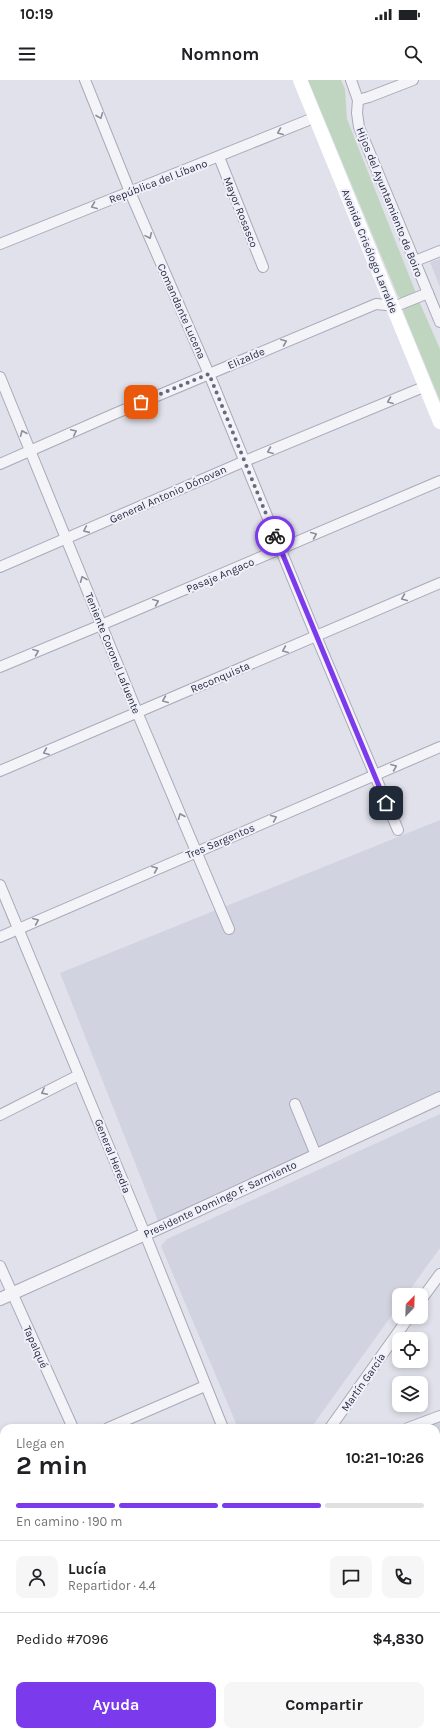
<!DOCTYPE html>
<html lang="es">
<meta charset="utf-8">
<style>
:root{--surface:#fff;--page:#f6f6f6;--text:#202124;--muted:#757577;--line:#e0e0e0;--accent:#7c3aed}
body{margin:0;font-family:Karla,sans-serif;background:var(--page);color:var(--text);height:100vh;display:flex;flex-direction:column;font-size:15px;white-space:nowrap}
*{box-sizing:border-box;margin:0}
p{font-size:13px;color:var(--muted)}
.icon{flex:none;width:22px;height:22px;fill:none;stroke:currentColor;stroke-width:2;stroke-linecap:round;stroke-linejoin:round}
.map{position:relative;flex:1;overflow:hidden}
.drawer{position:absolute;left:0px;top:1344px;width:440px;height:312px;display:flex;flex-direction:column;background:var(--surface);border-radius:12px 12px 0 0;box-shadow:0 2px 6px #0003}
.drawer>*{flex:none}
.needle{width:26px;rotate:23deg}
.controls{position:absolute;left:392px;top:1208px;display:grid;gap:8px}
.controls a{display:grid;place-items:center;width:36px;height:36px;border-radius:8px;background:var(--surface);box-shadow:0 2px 6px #0003;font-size:20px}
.pin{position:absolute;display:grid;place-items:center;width:34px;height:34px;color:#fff;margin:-17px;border-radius:8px;box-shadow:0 2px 6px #0006}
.courier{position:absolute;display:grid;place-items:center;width:40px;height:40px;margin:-20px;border:3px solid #7c3aed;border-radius:50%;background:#fff;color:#222;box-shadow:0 1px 5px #0007}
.head em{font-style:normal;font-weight:700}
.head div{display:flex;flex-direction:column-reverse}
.head{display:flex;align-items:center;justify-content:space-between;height:68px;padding:0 16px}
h1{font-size:26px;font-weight:700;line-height:30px}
.bar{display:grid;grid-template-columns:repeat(4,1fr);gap:6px 4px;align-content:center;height:48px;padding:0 16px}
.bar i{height:5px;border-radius:3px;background:var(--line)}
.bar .active{background:var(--accent)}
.bar p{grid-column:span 4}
.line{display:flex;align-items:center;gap:10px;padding:0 16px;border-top:1px solid var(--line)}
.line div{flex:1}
.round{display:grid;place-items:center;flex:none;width:42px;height:42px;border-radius:8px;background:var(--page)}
.button{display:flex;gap:8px;margin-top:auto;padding:8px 16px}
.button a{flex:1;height:46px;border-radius:8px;background:var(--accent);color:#fff;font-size:16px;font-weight:700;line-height:46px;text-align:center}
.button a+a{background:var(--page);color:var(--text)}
.status{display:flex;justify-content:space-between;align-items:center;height:28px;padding:0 20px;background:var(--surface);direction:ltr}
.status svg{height:11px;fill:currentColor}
header{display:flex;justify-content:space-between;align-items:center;height:52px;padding:0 16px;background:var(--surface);font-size:18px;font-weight:700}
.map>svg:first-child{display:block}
</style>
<div class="status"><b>10:19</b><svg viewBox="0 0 49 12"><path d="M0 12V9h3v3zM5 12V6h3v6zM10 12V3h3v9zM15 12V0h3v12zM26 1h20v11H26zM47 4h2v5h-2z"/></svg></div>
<header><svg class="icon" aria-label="menu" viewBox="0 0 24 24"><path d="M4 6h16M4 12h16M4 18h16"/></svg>Nomnom<svg class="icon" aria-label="search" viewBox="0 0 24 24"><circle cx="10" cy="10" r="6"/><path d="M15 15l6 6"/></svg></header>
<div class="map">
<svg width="440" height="1656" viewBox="0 0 440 1656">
<rect width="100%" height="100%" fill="#e0e1ea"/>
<!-- built -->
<g fill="#d1d3e0">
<polygon points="440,179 440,207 430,182"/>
<polygon points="440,740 440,1020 158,1141 60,893"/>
<polygon points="440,1034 440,1168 406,1215 399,1215 399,1225 311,1348 238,1348 161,1166 167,1159"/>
<polygon points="440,1343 440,1656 361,1656 359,1652 436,1652 436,1348 425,1348"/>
</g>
<!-- green -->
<g fill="#c0d5c0">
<polygon points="308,0 341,0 345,9 347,39 416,213 402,219 398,216"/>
<polygon points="419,221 440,269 440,321 403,231 405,228"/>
</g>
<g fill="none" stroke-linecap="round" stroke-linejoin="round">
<defs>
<g id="minor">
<polyline points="85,0 130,112 209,294 316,556 398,750"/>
<polyline points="351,0 358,20 357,33 359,47 440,242"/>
<polyline points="358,20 369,17 413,0"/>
<polyline points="219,77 263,187"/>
<polyline points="0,164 316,37"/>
<polyline points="415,181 440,171"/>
<polyline points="0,297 137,632 229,849"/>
<polyline points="0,384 114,334 376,224 396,226 428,213"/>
<polyline points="0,487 245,381 426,306"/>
<polyline points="0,587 101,545 440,401"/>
<polyline points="0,691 440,503"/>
<polyline points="0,805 145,1154 223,1348"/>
<polyline points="0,857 440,667"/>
<polyline points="295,1024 316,1075"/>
<polyline points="0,1035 79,995"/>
<polyline points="0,1186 73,1348"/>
<polyline points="421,1220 440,1194"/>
<polyline points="108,1348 205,1306"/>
<polyline points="330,1348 409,1237"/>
<polyline points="408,1348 440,1336"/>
<polyline points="0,1396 4,1394"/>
<polyline points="0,1539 4,1537"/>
<polyline points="0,1579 4,1589"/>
<polyline points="30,1652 32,1656"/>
<polyline points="349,1652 351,1656"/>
<polyline points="180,1656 190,1652"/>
</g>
<polyline id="tertiary" points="0,1219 172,1142 440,1018"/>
</defs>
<!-- minor casing -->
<use href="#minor" stroke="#a8aab8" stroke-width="12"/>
<!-- tertiary casing -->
<use href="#tertiary" stroke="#a8aab8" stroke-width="14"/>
<!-- minor -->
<use href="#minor" stroke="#f3f3f8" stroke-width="10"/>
<!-- tertiary -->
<use href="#tertiary" stroke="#f3f3f8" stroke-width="12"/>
<!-- secondary -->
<polyline stroke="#fff" stroke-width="14" points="300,0 440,342"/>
</g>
<!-- one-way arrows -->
<defs><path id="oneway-chevron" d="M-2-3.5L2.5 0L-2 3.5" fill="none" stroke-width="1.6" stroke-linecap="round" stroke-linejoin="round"/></defs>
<g stroke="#8c8e9e">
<use href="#oneway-chevron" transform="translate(100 36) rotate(68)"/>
<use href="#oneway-chevron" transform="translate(280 52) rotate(158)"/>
<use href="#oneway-chevron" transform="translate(94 126) rotate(158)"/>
<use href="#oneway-chevron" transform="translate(149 156) rotate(66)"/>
<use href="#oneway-chevron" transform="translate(284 262) rotate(-23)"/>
<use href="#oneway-chevron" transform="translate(390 321) rotate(158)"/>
<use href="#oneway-chevron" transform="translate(74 352) rotate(-25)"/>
<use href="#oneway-chevron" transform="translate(23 353) rotate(-113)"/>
<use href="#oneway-chevron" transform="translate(270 371) rotate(158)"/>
<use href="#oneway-chevron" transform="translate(86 450) rotate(156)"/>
<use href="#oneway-chevron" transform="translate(314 455) rotate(-23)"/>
<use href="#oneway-chevron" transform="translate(83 499) rotate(-112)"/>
<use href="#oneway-chevron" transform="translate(404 518) rotate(157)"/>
<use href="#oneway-chevron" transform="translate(156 522) rotate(-23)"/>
<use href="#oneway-chevron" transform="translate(285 570) rotate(157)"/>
<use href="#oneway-chevron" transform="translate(36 572) rotate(-22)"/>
<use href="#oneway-chevron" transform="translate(165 620) rotate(157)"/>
<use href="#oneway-chevron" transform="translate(46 672) rotate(157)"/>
<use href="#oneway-chevron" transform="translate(394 687) rotate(-23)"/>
<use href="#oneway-chevron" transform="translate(181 736) rotate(-113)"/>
<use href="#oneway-chevron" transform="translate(274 738) rotate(-23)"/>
<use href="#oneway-chevron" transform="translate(155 789) rotate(-23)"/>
<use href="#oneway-chevron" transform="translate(36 841) rotate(-23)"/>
<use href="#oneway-chevron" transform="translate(44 1012) rotate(153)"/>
</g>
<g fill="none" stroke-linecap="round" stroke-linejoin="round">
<!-- done -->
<polyline stroke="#67697e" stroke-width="4" stroke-dasharray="0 7.2" points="141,322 209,294 275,456"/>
<!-- route -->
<polyline stroke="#7c3aed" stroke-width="5" points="275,456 386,723"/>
</g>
<g text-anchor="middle" stroke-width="4" stroke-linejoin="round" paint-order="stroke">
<!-- street labels -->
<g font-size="11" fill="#262944" stroke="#f0f1f8">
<text transform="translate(158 101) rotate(-21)" y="4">República del Líbano</text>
<text transform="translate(390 122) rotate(68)" y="4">Hijos del Ayuntamiento de Boiro</text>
<text transform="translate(241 132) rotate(68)" y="4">Mayor Rosasco</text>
<text transform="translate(370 171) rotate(68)" y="4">Avenida Crisólogo Larralde</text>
<text transform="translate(182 231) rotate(66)" y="4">Comandante Lucena</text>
<text transform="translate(246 278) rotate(-23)" y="4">Elizalde</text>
<text transform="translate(168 414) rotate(-24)" y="4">General Antonio Dónovan</text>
<text transform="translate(220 495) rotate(-23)" y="4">Pasaje Angaco</text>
<text transform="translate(113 573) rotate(68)" y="4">Teniente Coronel Lafuente</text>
<text transform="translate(220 597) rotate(-23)" y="4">Reconquista</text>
<text transform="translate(220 761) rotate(-23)" y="4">Tres Sargentos</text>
<text transform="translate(113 1076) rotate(68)" y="4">General Heredia</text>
<text transform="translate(220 1119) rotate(-25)" y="4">Presidente Domingo F. Sarmiento</text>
<text transform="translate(36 1267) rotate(66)" y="4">Tapalqué</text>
<text transform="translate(363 1302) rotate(-55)" y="4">Martín García</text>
</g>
</g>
</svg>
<div class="controls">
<a><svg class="needle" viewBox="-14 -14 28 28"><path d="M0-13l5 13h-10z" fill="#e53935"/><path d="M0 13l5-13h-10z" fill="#757577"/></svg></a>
<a><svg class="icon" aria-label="locate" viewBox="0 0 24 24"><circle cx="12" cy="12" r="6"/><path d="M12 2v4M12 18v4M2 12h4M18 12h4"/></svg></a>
<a><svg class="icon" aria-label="layers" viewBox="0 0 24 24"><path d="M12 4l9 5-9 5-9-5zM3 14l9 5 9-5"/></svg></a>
</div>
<div class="pin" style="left:141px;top:322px;background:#ea580c"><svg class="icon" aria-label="bag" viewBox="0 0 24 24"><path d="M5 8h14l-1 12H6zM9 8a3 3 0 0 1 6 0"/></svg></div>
<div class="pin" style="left:386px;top:723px;background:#1f2937"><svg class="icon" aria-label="home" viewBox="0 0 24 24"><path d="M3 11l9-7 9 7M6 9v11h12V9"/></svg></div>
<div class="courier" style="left:275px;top:456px"><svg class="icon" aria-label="bike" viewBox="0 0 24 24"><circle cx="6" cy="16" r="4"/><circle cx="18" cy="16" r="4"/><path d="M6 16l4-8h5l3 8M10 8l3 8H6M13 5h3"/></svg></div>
<section class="drawer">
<div class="head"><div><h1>2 min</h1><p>Llega en</p></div><em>10:21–10:26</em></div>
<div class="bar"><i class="active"></i><i class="active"></i><i class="active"></i><i></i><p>En camino · 190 m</p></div>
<div class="line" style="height:72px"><a class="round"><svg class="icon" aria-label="person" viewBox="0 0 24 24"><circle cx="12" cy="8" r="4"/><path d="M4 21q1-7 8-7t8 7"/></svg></a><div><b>Lucía</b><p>Repartidor · 4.4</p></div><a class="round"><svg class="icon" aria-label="chat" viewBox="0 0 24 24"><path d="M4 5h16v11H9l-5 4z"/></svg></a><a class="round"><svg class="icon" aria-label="phone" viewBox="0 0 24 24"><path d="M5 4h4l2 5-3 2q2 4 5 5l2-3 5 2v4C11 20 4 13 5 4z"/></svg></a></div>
<div class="line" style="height:52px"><div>Pedido #7096</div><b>$4,830</b></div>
<div class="button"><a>Ayuda</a><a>Compartir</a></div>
</section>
</div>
